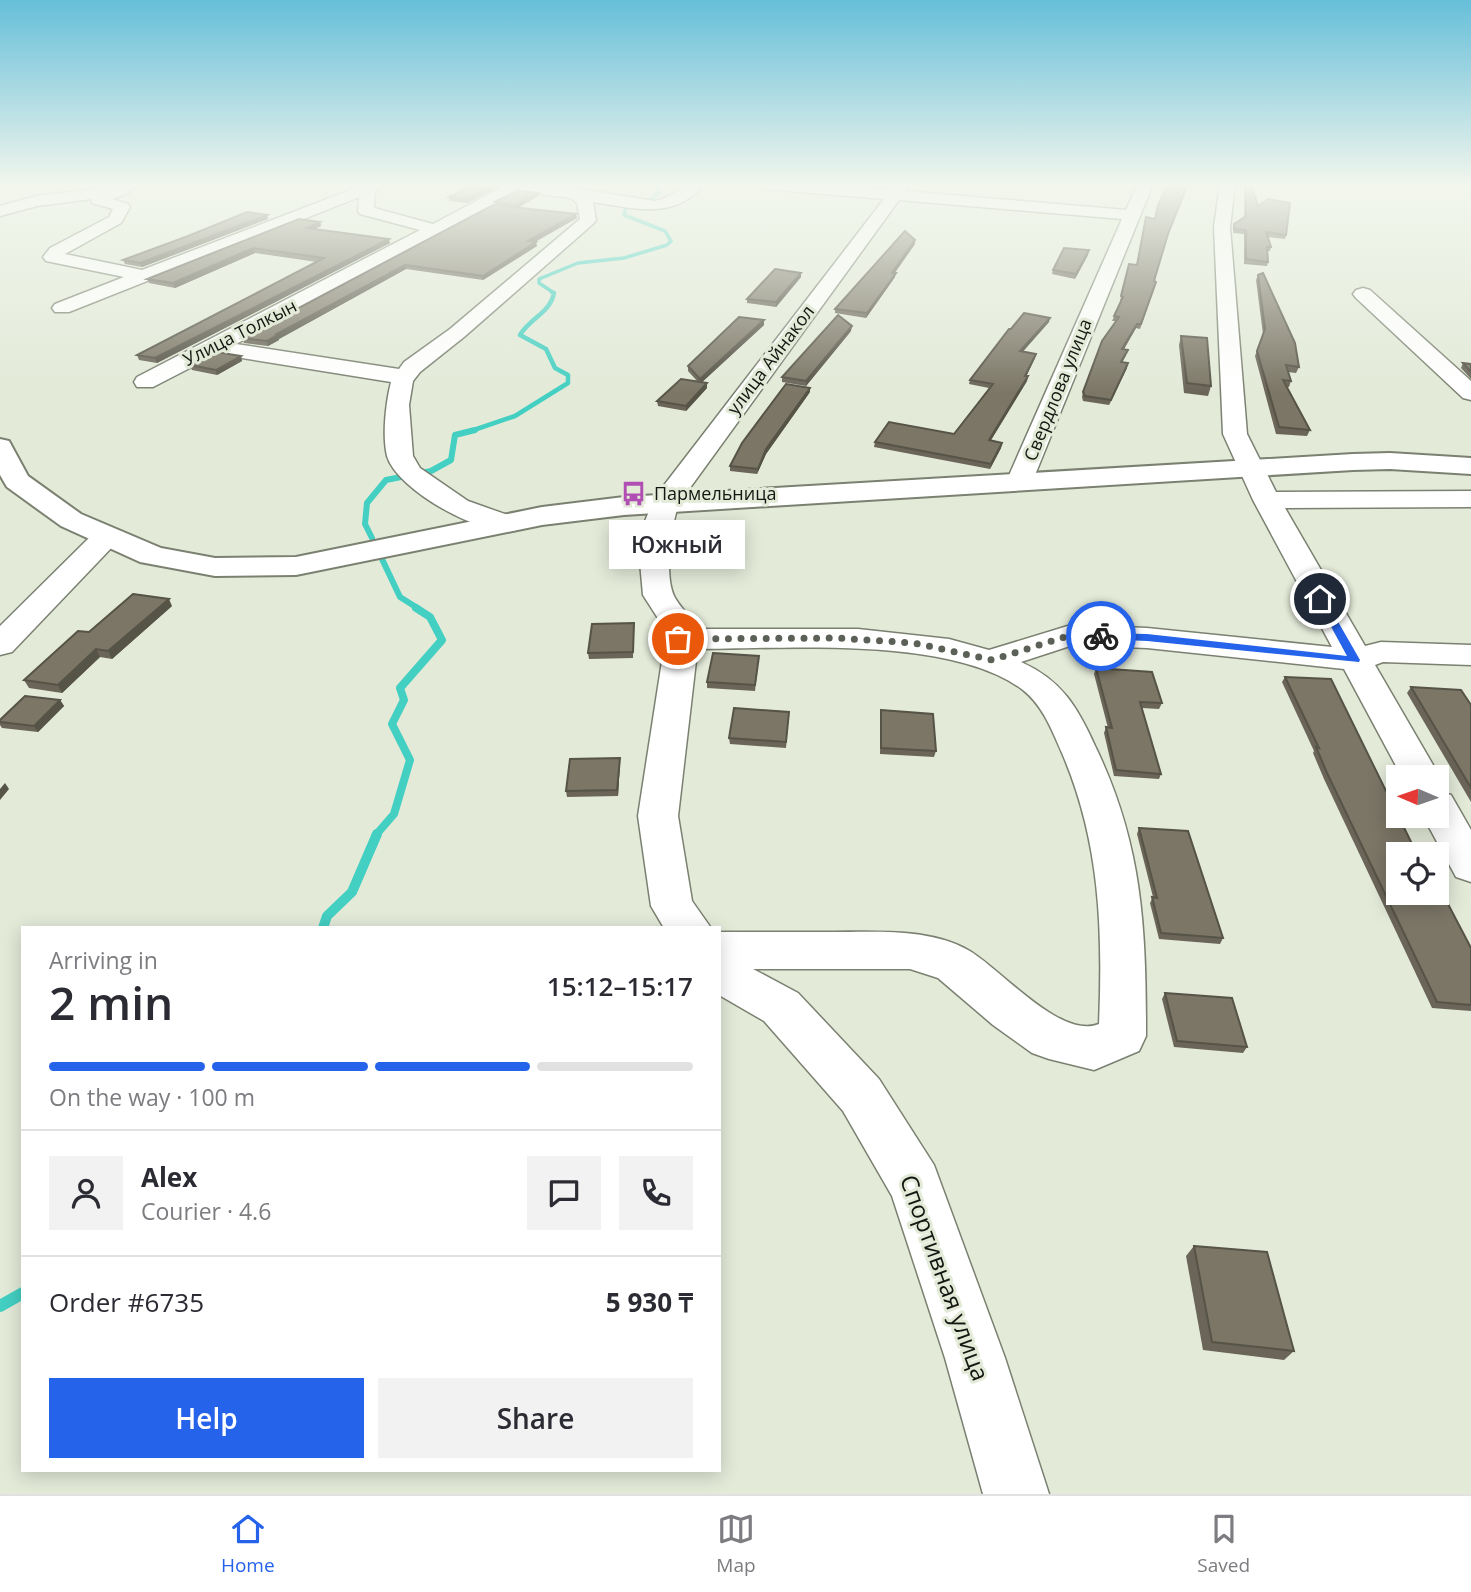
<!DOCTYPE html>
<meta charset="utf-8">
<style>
:root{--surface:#fff;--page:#f2f2f3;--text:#2b2b33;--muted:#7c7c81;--line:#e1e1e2;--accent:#2563eb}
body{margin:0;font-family:"Open Sans",sans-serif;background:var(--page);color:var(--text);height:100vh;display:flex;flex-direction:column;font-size:26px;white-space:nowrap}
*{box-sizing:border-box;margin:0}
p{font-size:23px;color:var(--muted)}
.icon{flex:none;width:38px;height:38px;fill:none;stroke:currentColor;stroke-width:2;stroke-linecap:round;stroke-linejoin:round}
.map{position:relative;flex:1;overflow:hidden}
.side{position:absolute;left:21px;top:926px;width:700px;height:546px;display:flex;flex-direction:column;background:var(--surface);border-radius:0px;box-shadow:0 4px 18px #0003}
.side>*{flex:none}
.needle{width:46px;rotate:272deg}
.tools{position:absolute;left:1386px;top:765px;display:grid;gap:14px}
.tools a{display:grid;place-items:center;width:63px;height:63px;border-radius:0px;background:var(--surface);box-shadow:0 4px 18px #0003;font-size:35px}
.pin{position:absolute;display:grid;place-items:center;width:60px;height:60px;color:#fff;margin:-30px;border:4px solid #fff;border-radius:50%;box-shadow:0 2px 7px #0007}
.courier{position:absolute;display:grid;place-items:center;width:70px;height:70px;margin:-35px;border:5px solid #2563eb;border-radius:50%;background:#fff;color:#222;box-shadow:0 2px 9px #0007}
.bubble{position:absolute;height:49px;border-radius:0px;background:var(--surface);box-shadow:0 4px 18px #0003;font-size:23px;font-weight:600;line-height:49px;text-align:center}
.headline em{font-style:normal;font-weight:600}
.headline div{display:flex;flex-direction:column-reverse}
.headline{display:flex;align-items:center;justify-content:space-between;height:119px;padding:0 28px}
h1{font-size:46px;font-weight:600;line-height:52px}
.bar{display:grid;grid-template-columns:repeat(4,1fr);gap:10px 7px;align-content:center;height:84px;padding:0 28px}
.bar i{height:9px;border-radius:5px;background:var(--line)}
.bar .selected{background:var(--accent)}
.bar p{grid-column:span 4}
.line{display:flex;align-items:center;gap:18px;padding:0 28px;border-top:2px solid var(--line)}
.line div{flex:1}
.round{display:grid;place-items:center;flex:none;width:74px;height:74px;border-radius:0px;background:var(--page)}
.primary-button{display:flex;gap:14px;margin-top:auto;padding:14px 28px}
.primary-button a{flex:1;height:80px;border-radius:0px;background:var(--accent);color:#fff;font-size:28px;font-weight:600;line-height:80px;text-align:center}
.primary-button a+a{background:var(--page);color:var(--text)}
.tab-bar{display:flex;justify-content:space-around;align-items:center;height:98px;border-top:2px solid var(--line);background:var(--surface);font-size:19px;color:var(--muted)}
.tab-bar a{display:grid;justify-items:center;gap:4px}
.tab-bar .selected{color:var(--accent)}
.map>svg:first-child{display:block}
</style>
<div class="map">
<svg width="1471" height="1494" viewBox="0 0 1471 1494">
<rect width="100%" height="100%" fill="#e3ead8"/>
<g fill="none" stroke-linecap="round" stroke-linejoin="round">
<!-- stream-far5 -->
<polyline stroke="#43cfc2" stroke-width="3.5" points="554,293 539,283 539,279 578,263 624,258 667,245 671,241 665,231 624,215 626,208 648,202 659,192 655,186 657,184"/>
<!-- stream-far4 -->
<path stroke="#43cfc2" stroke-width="4.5" d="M 468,432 L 515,416 L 568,383 L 568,375 L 555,368 L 546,349 L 520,335 C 530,318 550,313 554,293 L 552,292"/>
<!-- stream-far3 -->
<g stroke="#43cfc2" stroke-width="6">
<polyline points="372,538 365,524 367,503 386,480 431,471 451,460 455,435 475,430"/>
<polyline points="382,559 400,597 419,609"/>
</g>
<!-- stream-far2 -->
<polyline stroke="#43cfc2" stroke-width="8" points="375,836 394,814 410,760 392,724 404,700 400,688 442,640 430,617 416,608"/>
<!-- stream-far1 -->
<polyline stroke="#43cfc2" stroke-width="10" points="323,928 327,916 352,892 377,834"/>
<!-- stream -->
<polyline stroke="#43cfc2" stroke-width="12" points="0,1306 23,1293"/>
<defs>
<g id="minor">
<path d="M 119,184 L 139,184 L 126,194 L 112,199 L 128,204 L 130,207 L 121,223 L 65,254 L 142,270 L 366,184 L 387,184 L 375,191 L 374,208 L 433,224 L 508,184 L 560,186 L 655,201 C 677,196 681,183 705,184 C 673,221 635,208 593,202 L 596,220 L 594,223 L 464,337 L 420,372 L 413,381 L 409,405 L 413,456 L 420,468 L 468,501 L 516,518 L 520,524 L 516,530 C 483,538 397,490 387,456 C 382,435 386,402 391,382 L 217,354 L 153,387 L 137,387 L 134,382 L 137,377 L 420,230 L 360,214 L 358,211 L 359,197 L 69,312 L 55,312 L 52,308 L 55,304 L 124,277 L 46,261 L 43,257 L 50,248 L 109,217 L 113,209 L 92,203 L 91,199 L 37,206 L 0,216 L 0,206 L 36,196 L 112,187 ZM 518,191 L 571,198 L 577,203 L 580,219 L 450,329 L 404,362 L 399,369 L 236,344 Z"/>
<path d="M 758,184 L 816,184 L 890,190 L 895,184 L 909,184 L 905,191 L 1126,210 L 1138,184 L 1153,184 L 1033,480 L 1029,486 L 1020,488 L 1011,486 L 1007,480 L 1122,219 L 899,200 L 679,503 C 671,526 664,574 674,596 C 680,608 692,616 693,629 L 858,629 L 949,639 L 989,650 L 1071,625 L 1147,628 L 1332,647 L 1253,500 L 1223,434 L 1214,227 L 1220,184 L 1235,184 L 1230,227 L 1247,434 L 1276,492 L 1471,491 L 1471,507 L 1285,508 L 1365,646 L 1381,642 L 1471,645 L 1471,665 L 1383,662 L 1375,665 L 1440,777 L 1437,782 L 1437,777 L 1402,777 L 1344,669 L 1147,648 L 1073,645 L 1021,662 C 1062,680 1078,708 1096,748 C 1143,846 1146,929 1146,1036 L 1139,1051 L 1094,1070 L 1049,1059 L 1032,1053 L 993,1025 L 938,978 L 910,969 L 753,969 L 798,993 L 879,1079 L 934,1165 L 1005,1358 L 1049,1494 L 983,1494 L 945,1358 L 892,1196 L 843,1111 L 764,1021 L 719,995 L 719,932 C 757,932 794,932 832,932 C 875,932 929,928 968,950 C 999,967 1060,1040 1099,1024 C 1103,929 1100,841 1062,753 C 1052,730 1043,706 1023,690 C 951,635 783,649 695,649 L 696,661 L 678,816 L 692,901 L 711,928 L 664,928 L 651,906 L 638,816 L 662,661 L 661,623 L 643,595 L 640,562 L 645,521 L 655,497 L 884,199 L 765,189 Z"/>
<polygon points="1363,288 1370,290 1471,381 1471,400 1463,398 1356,298 1353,294 1356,290"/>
<polygon points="107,527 117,530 121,536 117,542 12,652 0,655 0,626 97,530"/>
<polygon points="1437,791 1451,795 1471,830 1471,882 1456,877 1423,816 1437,816"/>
</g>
<polygon id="major" points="0,439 9,441 28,476 81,514 161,548 215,558 296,557 542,507 624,497 1353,454 1390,453 1471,458 1471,474 1390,469 1353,470 624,515 542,525 296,575 215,576 140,562 61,526 7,487 0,475"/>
</defs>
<!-- minor casing -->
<use href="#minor" stroke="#7b8171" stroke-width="3"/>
<!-- major casing -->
<use href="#major" stroke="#7b8171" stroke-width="4"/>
<!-- minor -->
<use href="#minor" fill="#fff" fill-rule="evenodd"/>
<!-- major -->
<use href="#major" fill="#fff" fill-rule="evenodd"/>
<!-- rail -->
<polyline stroke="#6a6f64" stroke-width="2.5" points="0,188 12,184"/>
</g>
<!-- wall -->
<g fill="#6a6558">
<polygon points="475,184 504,184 467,203 449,201 449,197"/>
<polygon points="1245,184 1258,206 1286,235 1285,239 1268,237 1271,247 1270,251 1267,251 1268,262 1267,266 1244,264 1244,234 1233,233 1234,224 1244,217"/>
<polygon points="538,196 518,208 576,214 577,218 535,242 537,246 483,280 406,269 279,339 279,340 268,346 244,343 242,338 495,205 495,202"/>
<polygon points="267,215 268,219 142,267 125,264 123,260 188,236"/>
<polygon points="320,222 321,226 315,229 390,243 157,363 139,360 137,355 317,262 255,253 175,288 149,283 147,279"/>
<polygon points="1167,238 1154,281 1155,286 1140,329 1136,328 1124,349 1126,355 1122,363 1127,368 1109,405 1083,401 1082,397 1083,392 1116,321 1112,321 1121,301 1120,301 1129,264 1137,265"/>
<polygon points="915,240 915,244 894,273 895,277 866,318 835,313 835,309"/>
<polygon points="1088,255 1075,279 1052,274 1053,270"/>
<polygon points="801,273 801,277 776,307 747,303 747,299"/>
<polygon points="1258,275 1299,367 1296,373 1288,372 1291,381 1289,387 1287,387 1310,430 1307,436 1276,434 1255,356 1263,334 1256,280"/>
<polygon points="764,320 764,325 702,382 707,388 686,411 658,406 657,401 697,381 688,371 688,366"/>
<polygon points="1049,322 1023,351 1035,358 1026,376 1028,376 1027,381 991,440 1002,443 1001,448 990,469 874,447 875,442 954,434 989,388 969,384 970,380 1011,329"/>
<polygon points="851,331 806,386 782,382 782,377"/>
<polygon points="1181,336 1211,386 1208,396 1184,393 1179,345"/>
<polygon points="241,356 242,361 217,375 192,370 190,365"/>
<polygon points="1463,363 1471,364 1471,379 1461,368"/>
<polygon points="810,392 766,454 757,474 730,471 730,466"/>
<polygon points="733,525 735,556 696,557 695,526"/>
<polygon points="172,606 112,659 100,657 62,693 29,688 24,680 89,632"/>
<polygon points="634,623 633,658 589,659 588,653"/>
<polygon points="759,656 755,691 707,688 707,682"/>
<polygon points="1096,668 1162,703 1159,709 1142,708 1161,774 1159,779 1114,776 1104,733 1106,727 1108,728 1094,674"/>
<polygon points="1285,677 1398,854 1471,948 1471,1011 1432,1008 1324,779 1313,753 1314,751 1282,682"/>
<polygon points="1411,687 1471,705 1471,802 1407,693"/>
<polygon points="60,700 64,706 38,732 2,728 0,725 0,720"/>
<polygon points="881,710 936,751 934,757 880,754"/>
<polygon points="789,712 786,748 730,744 729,738"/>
<polygon points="620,763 618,796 567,797 566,791"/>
<polygon points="1139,828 1223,938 1220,944 1159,939 1150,903 1153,897 1137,834"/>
<polygon points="1165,993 1247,1047 1243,1053 1174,1047 1162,999"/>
<polygon points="1194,1246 1294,1351 1284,1360 1203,1350 1186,1256"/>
</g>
<!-- shaded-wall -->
<g fill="#565347">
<polygon points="496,184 504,184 467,203 467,199"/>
<polygon points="538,193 538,196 516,209 515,205"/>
<polygon points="576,214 577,218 529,245 528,241"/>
<polygon points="267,215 268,219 142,267 140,263"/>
<polygon points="320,222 321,226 308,232 307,228"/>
<polygon points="389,239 390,243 157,363 155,358"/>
<polygon points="915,240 915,244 892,277 892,273"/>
<polygon points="536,242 537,246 483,280 483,276"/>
<polygon points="253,248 255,253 175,288 173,283"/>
<polygon points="1089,250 1088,255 1075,279 1076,274"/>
<polygon points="405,265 406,269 279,339 279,340 268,346 267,341 275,335"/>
<polygon points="801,273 801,277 776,307 776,302"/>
<polygon points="896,273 895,277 866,318 867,313"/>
<polygon points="1050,318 1049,322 1019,356 1020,351"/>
<polygon points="764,320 764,325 700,384 700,379"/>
<polygon points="1137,324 1136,328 1121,354 1122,349"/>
<polygon points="852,326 851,331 806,386 806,381"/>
<polygon points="1036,354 1035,358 1024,381 1025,376"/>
<polygon points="241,356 242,361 217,375 216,370"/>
<polygon points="1128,363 1127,368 1109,405 1111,400"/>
<polygon points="1028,376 1027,381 988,445 989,440"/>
<polygon points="707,383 707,388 686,411 686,406"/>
<polygon points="810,388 810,392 766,454 757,474 758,469 766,449"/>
<polygon points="1002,443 1001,448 990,469 991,464"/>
<polygon points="169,599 172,606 112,659 108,651"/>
<polygon points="96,649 100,657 62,693 58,685"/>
<polygon points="60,700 64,706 38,732 34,726"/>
<polygon points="620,758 620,763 618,796 617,790"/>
<polygon points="5,783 9,789 0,800 0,789"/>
</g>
<!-- building -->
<g fill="#7b7666" stroke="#565347" stroke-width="2">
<polygon points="475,184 496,184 467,199 449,197"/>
<polygon points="1168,184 1188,184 1168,234 1154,281 1156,282 1141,324 1137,324 1122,349 1128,350 1121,362 1128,363 1111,400 1085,396 1083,392 1102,341 1119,317 1114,316 1123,297 1121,296 1129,264 1137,265 1146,217 1155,219 1158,205"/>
<polygon points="1245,184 1251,184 1258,206 1268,199 1290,203 1286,235 1266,232 1271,247 1267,247 1268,262 1246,259 1246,230 1234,229 1234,224 1246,216"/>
<polygon points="518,190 538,193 515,205 495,202"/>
<polygon points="493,205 576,214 528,241 536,242 483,276 405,265 275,335 278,335 267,341 242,338"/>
<polygon points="247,212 267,215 140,263 123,260 188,236"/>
<polygon points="299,219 320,222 307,228 389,239 155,358 137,355 324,258 253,248 173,283 147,279"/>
<polygon points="905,231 915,240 892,273 896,273 867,313 835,309"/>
<polygon points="1064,248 1089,250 1076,274 1053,270"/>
<polygon points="775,269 801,273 776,302 747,299"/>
<polygon points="1263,273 1295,343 1299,367 1286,365 1291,381 1283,380 1310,430 1279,427 1257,351 1265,329 1258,275"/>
<polygon points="1024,313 1050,318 1020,351 1036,354 1025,376 1028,376 989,440 1002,443 991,464 875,442 889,422 954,434 993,384 970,380 1009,329 1011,329"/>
<polygon points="838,315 852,326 806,381 782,377"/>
<polygon points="739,317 764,320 700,379 688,366"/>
<polygon points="1181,336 1207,338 1211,386 1187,383"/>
<polygon points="216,352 241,356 216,370 190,365"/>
<polygon points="1463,363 1471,364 1471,372"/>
<polygon points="681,379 707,383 686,406 657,401"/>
<polygon points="786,384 810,388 766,449 758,469 730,466 742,443"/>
<polygon points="733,525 735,550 695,551 695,526"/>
<polygon points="133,594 169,599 108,651 96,649 58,685 24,680 78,631 89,632"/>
<polygon points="634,623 633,652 588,653 592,624"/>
<polygon points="713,653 759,656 755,685 707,682"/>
<polygon points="1096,668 1152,672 1162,703 1140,702 1161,774 1116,770 1106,727 1112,728"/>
<polygon points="1285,677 1331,679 1417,854 1398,854 1398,892 1437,892 1437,883 1471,948 1471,1005 1437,1002 1327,773 1316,747 1319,748"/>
<polygon points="1411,687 1461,690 1471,705 1471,788"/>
<polygon points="25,696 60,700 34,726 0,722 0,720"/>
<polygon points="734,708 789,712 786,742 729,738"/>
<polygon points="881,710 933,714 936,751 881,748"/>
<polygon points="620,758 617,790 566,791 570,759"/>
<polygon points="1139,828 1188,831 1223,938 1161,933 1152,897 1157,898"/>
<polygon points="1165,993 1232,998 1247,1047 1177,1041"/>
<polygon points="1194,1246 1267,1252 1294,1351 1212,1342"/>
</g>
<!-- sky -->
<linearGradient id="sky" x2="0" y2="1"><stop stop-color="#66bfd9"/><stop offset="0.47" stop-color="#f2f6ed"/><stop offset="1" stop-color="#f2f6ed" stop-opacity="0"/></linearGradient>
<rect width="1471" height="393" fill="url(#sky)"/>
<!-- route -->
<polygon fill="#2563eb" points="1320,596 1325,599 1360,660 1359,662 1147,641 1101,639 1096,636 1101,633 1147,634 1347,656 1316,599"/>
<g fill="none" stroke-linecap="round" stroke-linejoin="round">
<!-- done -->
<polyline stroke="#5c6157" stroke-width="7" stroke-dasharray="0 12.6" points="678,639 837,638 914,643 992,660 1071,635 1101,636"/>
</g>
<!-- icons -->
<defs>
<symbol id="bus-bare" viewBox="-9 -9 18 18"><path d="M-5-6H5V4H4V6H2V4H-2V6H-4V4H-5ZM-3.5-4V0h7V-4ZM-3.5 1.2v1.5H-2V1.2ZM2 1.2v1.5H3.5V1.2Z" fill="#b14eb4" stroke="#e3ead8" stroke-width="2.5" paint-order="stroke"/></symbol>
</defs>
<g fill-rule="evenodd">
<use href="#bus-bare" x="616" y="476" width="35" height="35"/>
</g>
<g text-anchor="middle" stroke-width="6" stroke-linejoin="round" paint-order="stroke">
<!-- far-street labels -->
<g font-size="18" fill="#141711" stroke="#e3ead8">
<text transform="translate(240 333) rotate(-27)" y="6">Улица Толкын</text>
<text transform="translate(771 360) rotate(-53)" y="6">улица Айнакол</text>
<text transform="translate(1058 390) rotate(-68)" y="6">Свердлова улица</text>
</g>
<!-- far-poi labels -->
<g font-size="18" fill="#141711" stroke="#e3ead8" text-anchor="start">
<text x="654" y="500">Пармельница</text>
</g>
<!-- near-street labels -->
<g font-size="24" fill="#141711" stroke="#e3ead8">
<text transform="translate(944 1278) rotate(70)" y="8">Спортивная улица</text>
</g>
</g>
</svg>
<div class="tools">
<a><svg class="needle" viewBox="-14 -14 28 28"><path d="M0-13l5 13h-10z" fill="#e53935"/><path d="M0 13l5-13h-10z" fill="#7c7c81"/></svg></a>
<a><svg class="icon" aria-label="locate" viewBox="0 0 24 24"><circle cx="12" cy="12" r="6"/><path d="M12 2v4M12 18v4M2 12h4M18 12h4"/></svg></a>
</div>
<div class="pin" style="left:678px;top:639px;background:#ea580c"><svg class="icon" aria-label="bag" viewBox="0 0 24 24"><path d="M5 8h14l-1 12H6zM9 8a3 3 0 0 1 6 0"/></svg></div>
<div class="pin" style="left:1320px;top:599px;background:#1f2937"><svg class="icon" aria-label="home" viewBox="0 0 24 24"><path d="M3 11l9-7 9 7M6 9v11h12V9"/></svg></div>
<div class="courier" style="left:1101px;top:636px"><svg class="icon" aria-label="bike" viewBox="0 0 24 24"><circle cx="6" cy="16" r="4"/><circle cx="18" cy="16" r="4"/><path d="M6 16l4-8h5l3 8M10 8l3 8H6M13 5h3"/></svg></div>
<div class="bubble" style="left:609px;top:520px;width:136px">Южный</div>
<section class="side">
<div class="headline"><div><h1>2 min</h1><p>Arriving in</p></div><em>15:12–15:17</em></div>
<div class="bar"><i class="selected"></i><i class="selected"></i><i class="selected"></i><i></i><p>On the way · 100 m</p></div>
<div class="line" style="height:126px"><a class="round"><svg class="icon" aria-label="person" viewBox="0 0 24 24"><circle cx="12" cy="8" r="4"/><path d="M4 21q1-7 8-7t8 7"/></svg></a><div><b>Alex</b><p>Courier · 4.6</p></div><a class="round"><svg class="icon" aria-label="chat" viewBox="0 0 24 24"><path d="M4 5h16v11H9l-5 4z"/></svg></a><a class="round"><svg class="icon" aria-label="phone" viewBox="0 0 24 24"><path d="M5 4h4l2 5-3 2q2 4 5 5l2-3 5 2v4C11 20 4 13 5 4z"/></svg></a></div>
<div class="line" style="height:91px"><div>Order #6735</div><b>5 930 ₸</b></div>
<div class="primary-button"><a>Help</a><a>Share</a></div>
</section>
</div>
<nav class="tab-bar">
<a class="selected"><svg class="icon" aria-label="home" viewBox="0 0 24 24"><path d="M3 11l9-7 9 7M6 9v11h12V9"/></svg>Home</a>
<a><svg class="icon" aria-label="map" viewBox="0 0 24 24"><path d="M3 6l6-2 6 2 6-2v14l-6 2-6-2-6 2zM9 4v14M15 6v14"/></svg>Map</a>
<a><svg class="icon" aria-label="saved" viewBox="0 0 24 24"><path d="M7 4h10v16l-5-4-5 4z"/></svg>Saved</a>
</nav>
